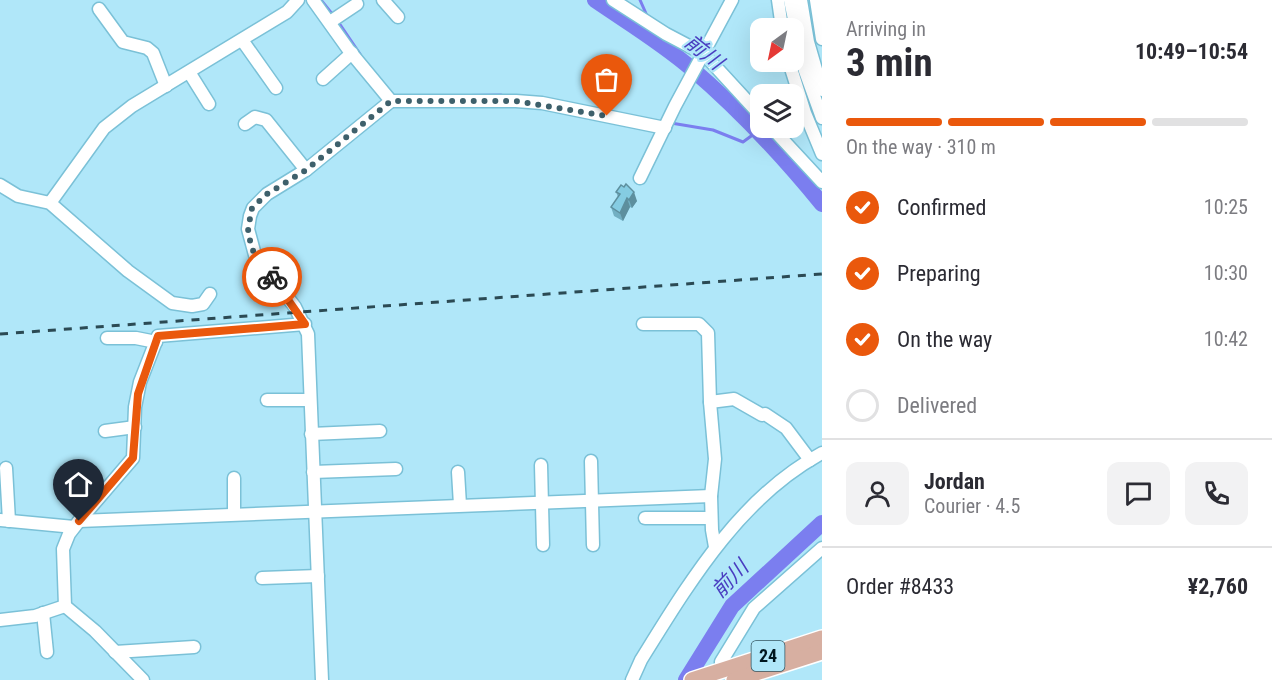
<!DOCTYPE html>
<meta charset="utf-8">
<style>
:root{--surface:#fff;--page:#f2f2f3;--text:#2b2b33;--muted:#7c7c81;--line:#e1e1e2;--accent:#ea580c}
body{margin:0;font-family:"Roboto Condensed","Noto Sans JP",sans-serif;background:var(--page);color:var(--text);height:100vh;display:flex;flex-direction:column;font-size:22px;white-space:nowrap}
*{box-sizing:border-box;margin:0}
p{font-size:20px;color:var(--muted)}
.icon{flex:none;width:33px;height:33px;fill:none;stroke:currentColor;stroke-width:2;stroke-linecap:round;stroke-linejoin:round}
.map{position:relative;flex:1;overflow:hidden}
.sheet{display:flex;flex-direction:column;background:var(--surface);width:450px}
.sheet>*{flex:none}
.needle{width:39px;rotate:213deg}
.tools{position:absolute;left:750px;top:18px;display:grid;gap:12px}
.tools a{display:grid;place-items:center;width:54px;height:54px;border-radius:12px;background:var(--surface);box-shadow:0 6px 24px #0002;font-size:30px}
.pin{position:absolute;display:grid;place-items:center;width:51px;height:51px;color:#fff;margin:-62px -26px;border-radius:50% 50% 50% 0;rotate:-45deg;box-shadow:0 0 6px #0007}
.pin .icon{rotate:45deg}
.courier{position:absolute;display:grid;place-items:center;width:60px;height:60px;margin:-30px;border:4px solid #ea580c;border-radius:50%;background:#fff;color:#222;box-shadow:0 2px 8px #0007}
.overview em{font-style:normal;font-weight:700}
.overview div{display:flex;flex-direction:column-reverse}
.overview{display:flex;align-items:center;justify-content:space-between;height:102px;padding:0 24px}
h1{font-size:39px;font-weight:700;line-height:45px}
.bar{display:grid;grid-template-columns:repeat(4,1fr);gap:9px 6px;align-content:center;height:72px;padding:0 24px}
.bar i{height:8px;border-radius:4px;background:var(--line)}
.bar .selected{background:var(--accent)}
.bar p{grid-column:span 4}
.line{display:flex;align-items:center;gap:15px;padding:0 24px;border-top:2px solid var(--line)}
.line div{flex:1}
.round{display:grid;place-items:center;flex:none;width:63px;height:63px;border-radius:12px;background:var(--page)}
ol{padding:0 24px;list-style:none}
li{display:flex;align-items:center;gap:18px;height:66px}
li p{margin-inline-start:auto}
li .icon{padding:6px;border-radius:50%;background:var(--accent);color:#fff;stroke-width:4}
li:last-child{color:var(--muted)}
li i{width:33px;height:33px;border:3px solid var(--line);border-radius:50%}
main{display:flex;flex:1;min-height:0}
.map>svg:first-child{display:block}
</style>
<main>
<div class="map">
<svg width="822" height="680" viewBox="0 0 822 680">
<rect width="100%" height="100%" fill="#b0e7f9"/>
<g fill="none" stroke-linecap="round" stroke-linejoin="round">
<!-- stream -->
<g stroke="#7b7eef" stroke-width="3">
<polyline points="321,0 333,15"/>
<polyline points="640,0 648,18"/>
<polyline points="337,20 360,54"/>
<polyline points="654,32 660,45"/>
<polyline points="439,96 501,95"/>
<polyline points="671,123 713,130 743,142 758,131"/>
</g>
<!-- river -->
<g stroke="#7b7eef" stroke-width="16">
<path d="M 595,0 C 627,22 662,43 692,69 C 740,110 782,155 822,204"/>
<polyline points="686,680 732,606 822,523"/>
</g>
<defs>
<g id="minor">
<polyline points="313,0 348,49 391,101 516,101 542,103 665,128"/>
<polyline points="383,0 398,17"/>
<polyline points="613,0 666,34 704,54 760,115"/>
<polyline points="778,0 782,28"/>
<polyline points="790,0 805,71 822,118"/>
<polyline points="801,0 808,42 822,90"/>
<polyline points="816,0 822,39"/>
<polyline points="99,9 123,42 147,48 153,53 166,86"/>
<polyline points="330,22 357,4"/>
<polyline points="242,40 276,88"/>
<polyline points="789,62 805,113 822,154"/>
<polyline points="189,72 209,104"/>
<polyline points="323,79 352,53"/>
<polyline points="245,124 255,117 266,120 306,170"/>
<polyline points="772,128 822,182"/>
<polyline points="640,178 675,106 732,0"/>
<polyline points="0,185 18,196 50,203 128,271 172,303 192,306 203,304 210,294"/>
<polyline points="50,203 104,128 132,106 287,12 298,0"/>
<polyline points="643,324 699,324 708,333 710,402 715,459 711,496 712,530 715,547"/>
<polyline points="107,338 136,338 156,342"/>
<polyline points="267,400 310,400"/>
<polyline points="710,402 734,399 762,415 765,414 786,428 810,460"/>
<polyline points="105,431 135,427"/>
<polyline points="311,434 380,431"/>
<polyline points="591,461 593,545"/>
<polyline points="541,465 543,545"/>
<polyline points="6,468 9,521"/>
<polyline points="313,472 396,469"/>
<polyline points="458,472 460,505"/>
<polyline points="234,478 234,514"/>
<polyline points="645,518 711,518"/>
<polyline points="0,520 74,527"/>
<polyline points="79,521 711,496"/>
<polyline points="262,578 318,576"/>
<polyline points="43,613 47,652"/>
<polyline points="0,620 35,616 65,606"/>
<polyline points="115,652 194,647"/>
<polyline points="721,671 721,662 754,608 822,548"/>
<polyline points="143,680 95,631 65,606 63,549 69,534 79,521 133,458 135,407 140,382 158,336 305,324"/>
<polyline points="322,680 308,334 295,307 255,255 248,229 250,216 253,208 267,194 306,170 391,101"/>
<path d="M 632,680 L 641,660 C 689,583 739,498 822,453"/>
</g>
<g id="major">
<polyline points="692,680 822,638"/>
<polyline points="734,680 822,652"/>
</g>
</defs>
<!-- minor casing -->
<use href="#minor" stroke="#7bc1d7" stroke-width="15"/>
<!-- major casing -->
<use href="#major" stroke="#fff" stroke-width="18"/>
<!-- minor -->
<use href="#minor" stroke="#fff" stroke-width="12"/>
<!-- major -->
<use href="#major" stroke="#d7afa1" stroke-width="15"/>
<!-- rail -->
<polyline stroke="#2b4a54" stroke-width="3" stroke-dasharray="8 8" stroke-linecap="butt" points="0,334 822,274"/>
</g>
<!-- wall -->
<polygon fill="#72afc2" points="616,192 637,201 632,208 630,207 623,221 614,216 611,207 618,197"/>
<!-- shaded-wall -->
<g fill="#5d8f9e">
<polygon points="634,192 637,201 632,208 629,200"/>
<polygon points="627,198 630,207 623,221 620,213"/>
</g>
<!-- building -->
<polygon fill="#85cce2" stroke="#5d8f9e" stroke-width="1.5" points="626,184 634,192 629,200 627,198 620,213 611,207 620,194 616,192 621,185 624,187"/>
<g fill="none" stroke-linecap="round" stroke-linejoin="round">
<!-- done -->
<polyline stroke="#3e606b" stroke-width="6" stroke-dasharray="0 10.8" points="272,277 255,255 251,246 248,229 252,208 267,194 306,170 391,101 516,101 607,116"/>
<!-- route -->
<polyline stroke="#ea580c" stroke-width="8" points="79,521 133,458 138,394 158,336 305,324 272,277"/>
</g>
<g text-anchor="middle" stroke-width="4.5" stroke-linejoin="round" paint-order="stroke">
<!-- shield labels -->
<rect fill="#b0e7f9" stroke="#355560" stroke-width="1.5" x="751.5" y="641" width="33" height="30" rx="4.5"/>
<g font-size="18" font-weight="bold" fill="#00171f">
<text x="768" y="662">24</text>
</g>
<!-- water labels -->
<g font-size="21" font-style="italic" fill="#493dc0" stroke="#b0e7f9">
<text transform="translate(704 52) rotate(39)" y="7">前川</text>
<text transform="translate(730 579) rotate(-46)" y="7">前川</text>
</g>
</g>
</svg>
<div class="tools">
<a><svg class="needle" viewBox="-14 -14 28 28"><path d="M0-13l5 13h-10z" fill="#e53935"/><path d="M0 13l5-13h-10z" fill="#7c7c81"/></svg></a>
<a><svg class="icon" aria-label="layers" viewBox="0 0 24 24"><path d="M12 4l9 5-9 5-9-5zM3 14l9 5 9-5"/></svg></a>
</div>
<div class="pin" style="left:607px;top:116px;background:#ea580c"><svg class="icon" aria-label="bag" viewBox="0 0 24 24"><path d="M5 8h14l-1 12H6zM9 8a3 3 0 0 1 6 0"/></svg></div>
<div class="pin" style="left:79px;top:521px;background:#1f2937"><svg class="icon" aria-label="home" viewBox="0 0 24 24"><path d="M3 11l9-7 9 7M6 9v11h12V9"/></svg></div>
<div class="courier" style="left:272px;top:277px"><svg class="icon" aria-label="bike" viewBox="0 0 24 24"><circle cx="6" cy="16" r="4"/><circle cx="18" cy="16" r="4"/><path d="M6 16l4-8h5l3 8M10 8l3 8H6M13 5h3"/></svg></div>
</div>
<section class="sheet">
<div class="overview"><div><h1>3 min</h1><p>Arriving in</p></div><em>10:49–10:54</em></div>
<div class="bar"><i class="selected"></i><i class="selected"></i><i class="selected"></i><i></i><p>On the way · 310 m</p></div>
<ol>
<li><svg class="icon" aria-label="check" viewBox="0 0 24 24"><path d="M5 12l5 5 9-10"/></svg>Confirmed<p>10:25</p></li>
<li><svg class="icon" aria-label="check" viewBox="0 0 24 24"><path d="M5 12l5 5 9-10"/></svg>Preparing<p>10:30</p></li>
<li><svg class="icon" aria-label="check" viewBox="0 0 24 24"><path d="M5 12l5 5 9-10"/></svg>On the way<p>10:42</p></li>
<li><i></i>Delivered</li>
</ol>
<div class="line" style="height:108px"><a class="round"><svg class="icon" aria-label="person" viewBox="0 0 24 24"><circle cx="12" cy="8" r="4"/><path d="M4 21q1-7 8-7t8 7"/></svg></a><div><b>Jordan</b><p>Courier · 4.5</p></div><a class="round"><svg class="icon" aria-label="chat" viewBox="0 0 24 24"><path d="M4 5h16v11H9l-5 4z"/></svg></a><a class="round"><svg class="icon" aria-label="phone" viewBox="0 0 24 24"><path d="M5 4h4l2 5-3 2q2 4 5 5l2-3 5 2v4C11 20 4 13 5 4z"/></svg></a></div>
<div class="line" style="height:78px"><div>Order #8433</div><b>¥2,760</b></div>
</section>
</main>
